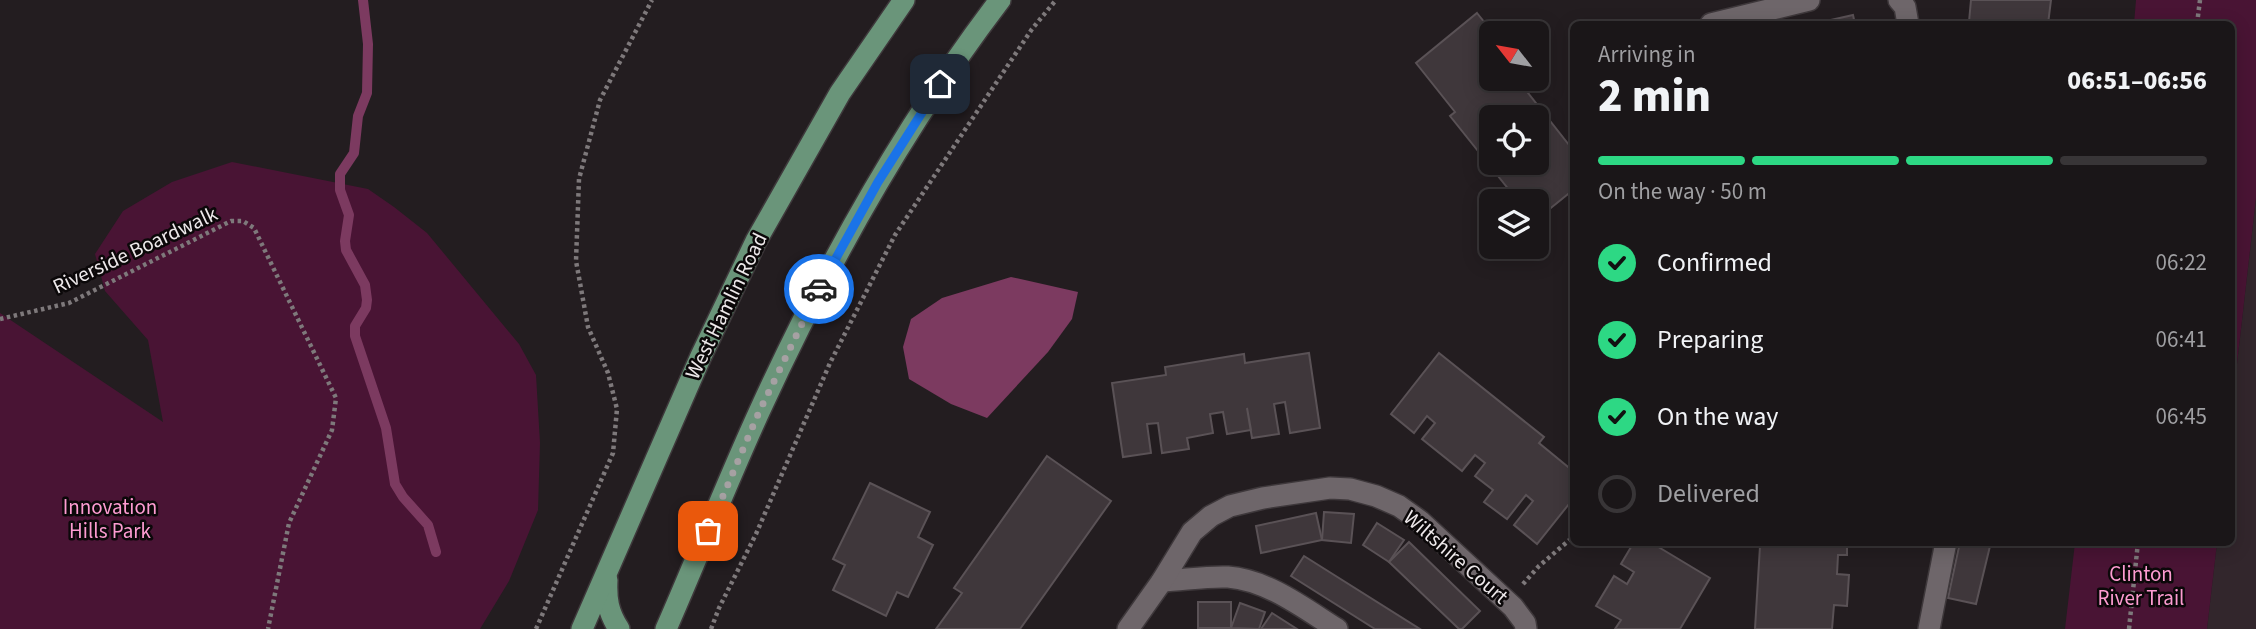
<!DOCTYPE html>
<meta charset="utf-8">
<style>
:root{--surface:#1a1618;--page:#231f21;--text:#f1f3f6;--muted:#9f9fa2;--line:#383537;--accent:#2dd884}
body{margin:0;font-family:"Source Sans 3",sans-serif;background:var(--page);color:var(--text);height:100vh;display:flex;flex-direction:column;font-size:26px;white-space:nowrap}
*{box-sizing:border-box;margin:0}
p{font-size:23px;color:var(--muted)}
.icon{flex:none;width:38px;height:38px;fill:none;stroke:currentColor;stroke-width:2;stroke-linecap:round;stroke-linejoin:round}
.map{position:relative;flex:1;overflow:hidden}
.side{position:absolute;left:1570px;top:21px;width:665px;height:525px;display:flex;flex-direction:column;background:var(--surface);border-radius:10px;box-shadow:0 4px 18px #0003,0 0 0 2px var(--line)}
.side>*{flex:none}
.needle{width:46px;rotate:301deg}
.tools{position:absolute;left:1479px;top:21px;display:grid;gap:14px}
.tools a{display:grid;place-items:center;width:70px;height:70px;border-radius:10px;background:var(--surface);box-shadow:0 4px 18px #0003,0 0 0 2px var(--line);font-size:35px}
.pin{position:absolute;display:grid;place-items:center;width:60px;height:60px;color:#fff;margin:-30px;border-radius:14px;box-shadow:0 4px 10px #0006}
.courier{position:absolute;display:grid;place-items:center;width:70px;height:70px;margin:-35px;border:5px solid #1a73e8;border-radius:50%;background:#fff;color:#222;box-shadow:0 2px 9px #0007}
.summary em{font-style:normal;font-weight:800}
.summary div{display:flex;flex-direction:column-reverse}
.summary{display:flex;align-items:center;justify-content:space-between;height:119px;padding:0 28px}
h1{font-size:46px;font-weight:800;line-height:52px}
.bar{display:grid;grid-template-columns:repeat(4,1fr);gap:10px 7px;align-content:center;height:84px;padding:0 28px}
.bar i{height:9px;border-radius:5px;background:var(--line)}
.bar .active{background:var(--accent)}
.bar p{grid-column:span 4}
ol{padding:0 28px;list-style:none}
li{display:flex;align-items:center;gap:21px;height:77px}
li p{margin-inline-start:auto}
li .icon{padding:7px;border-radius:50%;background:var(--accent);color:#111;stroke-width:4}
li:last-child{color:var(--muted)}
li i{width:38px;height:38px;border:4px solid var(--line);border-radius:50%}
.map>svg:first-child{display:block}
</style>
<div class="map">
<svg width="2256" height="629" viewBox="0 0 2256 629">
<rect width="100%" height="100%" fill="#231d20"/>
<!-- built -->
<polygon fill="#32262c" points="2256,198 2256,629 2207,629 2217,543 2231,542 2231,416"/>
<!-- green -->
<g fill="#491434">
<polygon points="2136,0 2256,0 2256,198 2231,416 2231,24 2134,24"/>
<polygon points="232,162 368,189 394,207 427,233 519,344 536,375 540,443 538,510 509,581 480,629 0,629 0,313 163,422 148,340 105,291 95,254 123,211 172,182"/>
<polygon points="2075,543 2217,543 2207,629 2065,629"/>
</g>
<!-- water -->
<polygon fill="#7c3a60" points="1011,277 1078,292 1072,319 1048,352 987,418 951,404 909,379 903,347 911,319 942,298"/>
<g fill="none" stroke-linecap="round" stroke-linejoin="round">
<!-- stream -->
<polyline stroke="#7c3a60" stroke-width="10" points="363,0 368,44 367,93 358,116 354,153 340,174 340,190 349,215 345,241 346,250 365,285 367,300 366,308 355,326 355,336 386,428 395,484 403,497 428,525 436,552"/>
</g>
<!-- building -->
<g fill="#3f373b" stroke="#5a5256" stroke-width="2" fill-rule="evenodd">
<polygon points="1971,0 2051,0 2048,24 1979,24 1969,22"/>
<path d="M 1477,13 L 1493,33 L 1491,33 L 1491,79 L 1517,79 L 1573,150 L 1573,190 L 1536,220 L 1536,201 L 1518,201 L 1450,116 L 1455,112 L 1416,63 ZM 1491,117 L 1536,117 L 1536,163 L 1491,163 Z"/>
<polygon points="1853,15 1855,24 1813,24"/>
<polygon points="1309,353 1320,428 1290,433 1285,402 1274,404 1279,434 1252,438 1247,408 1251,430 1227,434 1223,412 1210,414 1213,433 1187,438 1189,449 1162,453 1158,423 1147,424 1151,453 1123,457 1112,383 1166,375 1165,367 1244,354 1245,363"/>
<polygon points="1439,353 1544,437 1539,443 1573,471 1573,499 1537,544 1514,525 1533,501 1526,495 1507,519 1484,502 1493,490 1475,476 1485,463 1475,455 1462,471 1422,439 1435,423 1427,416 1414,433 1391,414"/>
<polygon points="1047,456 1111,501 1020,629 936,629 962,593 954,588"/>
<polygon points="870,483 930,512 918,537 933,545 908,597 897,592 886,616 833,590 845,565 833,559"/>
<polygon points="1324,512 1354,514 1351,543 1322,540"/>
<polygon points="1316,513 1322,540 1261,553 1256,526"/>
<polygon points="1377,523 1404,540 1389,562 1363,545"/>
<polygon points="1409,542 1480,611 1462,629 1459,629 1389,562"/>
<polygon points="1634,542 1650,542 1710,578 1680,629 1615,629 1621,620 1596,606 1614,576 1627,584 1634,572 1621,564"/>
<polygon points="1769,542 1847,542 1847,555 1838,555 1837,574 1849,575 1847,606 1834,605 1832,629 1755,629 1760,546 1769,547"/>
<polygon points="1960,542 1991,542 1976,604 1948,598"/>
<polygon points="1304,556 1420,629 1375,629 1291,576"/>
<rect x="1198" y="602" width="33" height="26"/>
<polygon points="1240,603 1265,612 1259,629 1231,628"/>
<polygon points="1272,613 1297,629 1261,629"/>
</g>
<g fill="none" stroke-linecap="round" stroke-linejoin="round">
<defs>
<g id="minor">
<polyline points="1899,0 1905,7 1908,24"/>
<polyline points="1711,24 1809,0"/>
<path d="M 1162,581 C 1184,580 1207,576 1228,577 C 1268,580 1305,609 1337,629"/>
<polyline points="1128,629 1162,581 1192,532 1211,516 1230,506 1263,498 1330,488 1350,489 1376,496 1399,506 1420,521 1513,607 1525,623 1526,629"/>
<polyline points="1929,629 1946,542"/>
</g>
<g id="major">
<path d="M 607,580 C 606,599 608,612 619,629"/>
<polyline points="582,629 701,356 756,241 840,93 904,0"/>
<path d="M 666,629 C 698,556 727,482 760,410 C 826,266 904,126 1000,0"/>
</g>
</defs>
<!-- minor casing -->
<use href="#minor" stroke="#3e383b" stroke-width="24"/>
<!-- major casing -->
<use href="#major" stroke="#3e383b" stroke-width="24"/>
<!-- path -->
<g stroke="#7e797b" stroke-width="4.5" stroke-dasharray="3.5 3.5" stroke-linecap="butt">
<polyline points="2197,24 2200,0"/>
<polyline points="0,319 69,303 231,221 243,221 254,228 336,398 332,430 289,523 268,629"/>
<polyline points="1523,584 1539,566 1573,537"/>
<polyline points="536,629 613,453 617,409 608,373 588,327 576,261 579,179 600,100 652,0"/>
<polyline points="711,629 719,608 756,534 830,363 895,235 1032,29 1056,0"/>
<polyline points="2129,629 2138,542"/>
</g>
<!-- minor -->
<use href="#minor" stroke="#6e666a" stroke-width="21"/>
<!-- major -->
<use href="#major" stroke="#6a957a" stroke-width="21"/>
</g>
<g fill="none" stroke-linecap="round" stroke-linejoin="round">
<!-- done -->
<polyline stroke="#a6a1a3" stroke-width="7" stroke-dasharray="0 12.6" points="708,531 759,412 819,289"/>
<!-- route -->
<polyline stroke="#1a73e8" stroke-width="9" points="819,289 878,182 940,84"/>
</g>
<g text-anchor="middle" stroke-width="5" stroke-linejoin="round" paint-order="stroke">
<!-- street labels -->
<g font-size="21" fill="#ede8ea" stroke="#0b0809">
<text transform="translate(135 250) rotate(-25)" y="7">Riverside Boardwalk</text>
<text transform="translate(726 306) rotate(-64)" y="7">West Hamlin Road</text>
<text transform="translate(1456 557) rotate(41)" y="7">Wiltshire Court</text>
</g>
<!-- park labels -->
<g font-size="21" fill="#fd9bd1" stroke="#0b0809">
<text x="110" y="514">Innovation<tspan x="110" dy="24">Hills Park</tspan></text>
<text x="2141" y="581">Clinton<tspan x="2141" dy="24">River Trail</tspan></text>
</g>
</g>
</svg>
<div class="tools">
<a><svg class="needle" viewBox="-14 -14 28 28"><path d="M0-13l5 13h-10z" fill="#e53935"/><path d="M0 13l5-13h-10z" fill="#9f9fa2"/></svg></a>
<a><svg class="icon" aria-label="locate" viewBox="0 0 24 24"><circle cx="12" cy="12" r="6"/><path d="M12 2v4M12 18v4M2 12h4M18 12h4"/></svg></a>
<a><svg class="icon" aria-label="layers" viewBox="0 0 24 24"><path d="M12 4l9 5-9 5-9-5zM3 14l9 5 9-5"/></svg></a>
</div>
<div class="pin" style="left:708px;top:531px;background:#ea580c"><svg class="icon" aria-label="bag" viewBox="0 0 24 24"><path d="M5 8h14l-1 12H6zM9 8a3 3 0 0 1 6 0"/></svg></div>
<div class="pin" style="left:940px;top:84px;background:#1f2937"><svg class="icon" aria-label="home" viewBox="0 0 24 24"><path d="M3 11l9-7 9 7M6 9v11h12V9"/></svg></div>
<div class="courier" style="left:819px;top:289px"><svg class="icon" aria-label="car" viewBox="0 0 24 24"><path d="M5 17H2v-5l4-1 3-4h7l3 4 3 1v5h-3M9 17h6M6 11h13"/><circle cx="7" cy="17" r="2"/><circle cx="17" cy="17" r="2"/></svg></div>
<section class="side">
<div class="summary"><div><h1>2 min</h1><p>Arriving in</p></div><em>06:51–06:56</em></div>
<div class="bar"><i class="active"></i><i class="active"></i><i class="active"></i><i></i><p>On the way · 50 m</p></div>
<ol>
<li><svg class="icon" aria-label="check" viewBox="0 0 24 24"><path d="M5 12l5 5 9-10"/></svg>Confirmed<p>06:22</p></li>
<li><svg class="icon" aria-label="check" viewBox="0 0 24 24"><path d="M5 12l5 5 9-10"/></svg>Preparing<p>06:41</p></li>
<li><svg class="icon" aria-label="check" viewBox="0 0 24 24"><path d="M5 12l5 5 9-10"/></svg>On the way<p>06:45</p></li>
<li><i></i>Delivered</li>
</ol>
</section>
</div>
